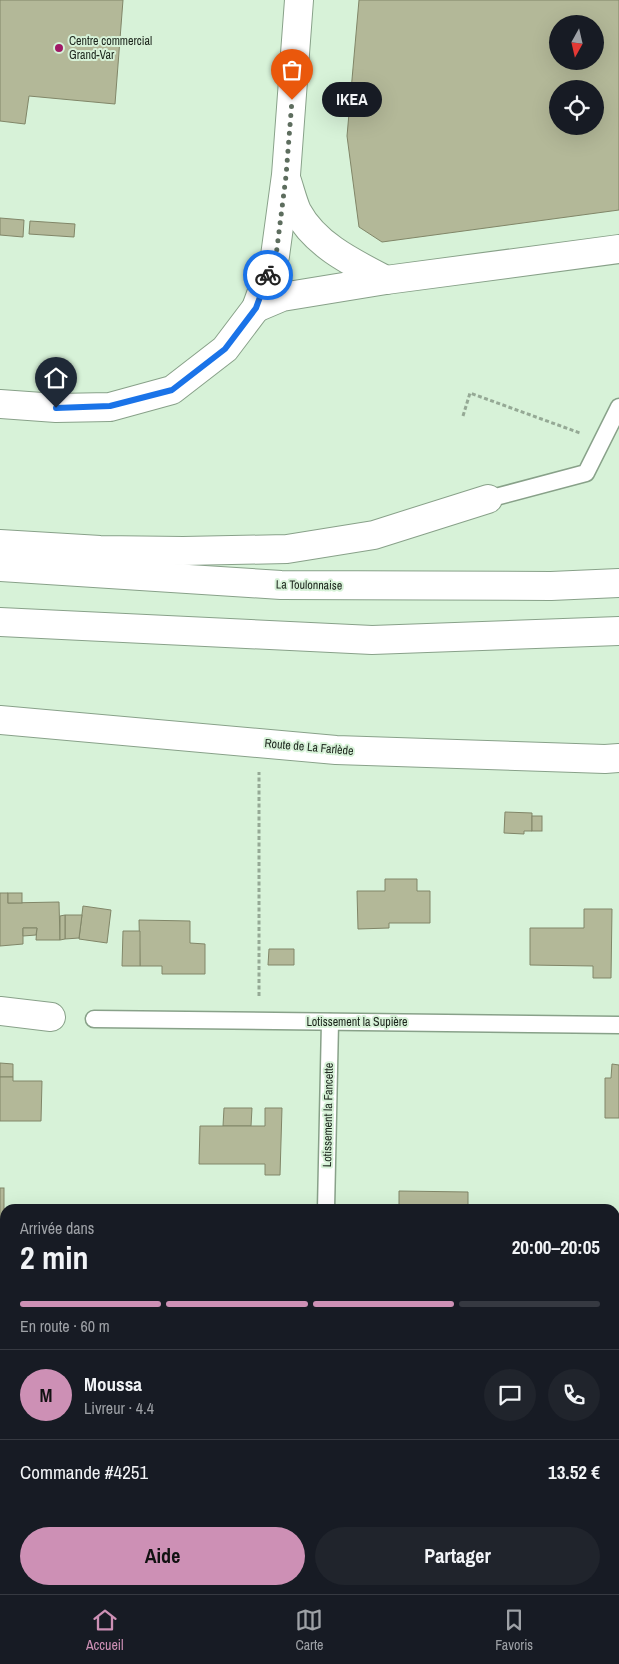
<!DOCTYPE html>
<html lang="fr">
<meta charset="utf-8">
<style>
:root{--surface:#171b24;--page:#20242c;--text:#f1f3f6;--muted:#9ea1a6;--line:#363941;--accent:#cd90b5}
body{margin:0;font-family:"Archivo Narrow",sans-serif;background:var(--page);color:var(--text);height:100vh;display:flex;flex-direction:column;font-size:19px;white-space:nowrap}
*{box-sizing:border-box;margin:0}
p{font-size:16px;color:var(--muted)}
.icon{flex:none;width:28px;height:28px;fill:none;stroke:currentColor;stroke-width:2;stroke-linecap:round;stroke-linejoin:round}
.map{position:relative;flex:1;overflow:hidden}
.side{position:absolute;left:0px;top:1204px;width:620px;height:391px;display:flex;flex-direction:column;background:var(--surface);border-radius:15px 15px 0 0;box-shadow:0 5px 20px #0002}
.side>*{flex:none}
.needle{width:32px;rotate:188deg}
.tools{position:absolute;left:549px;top:15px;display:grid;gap:10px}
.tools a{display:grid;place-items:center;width:55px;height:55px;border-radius:50%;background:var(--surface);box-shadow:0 5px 20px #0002;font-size:25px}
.pin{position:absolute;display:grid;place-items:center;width:42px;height:42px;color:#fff;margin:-51px -21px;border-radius:50% 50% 50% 0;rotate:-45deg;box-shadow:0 0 5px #0007}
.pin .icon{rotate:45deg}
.courier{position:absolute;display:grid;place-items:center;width:50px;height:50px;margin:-25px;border:4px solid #1a73e8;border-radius:50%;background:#fff;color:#222;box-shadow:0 1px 6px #0007}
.bubble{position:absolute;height:35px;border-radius:18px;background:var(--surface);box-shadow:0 5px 20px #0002;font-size:16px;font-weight:700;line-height:35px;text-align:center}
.headline em{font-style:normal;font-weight:700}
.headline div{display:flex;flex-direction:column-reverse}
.headline{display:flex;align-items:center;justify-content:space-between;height:85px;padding:0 20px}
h1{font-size:32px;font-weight:700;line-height:38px}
.bar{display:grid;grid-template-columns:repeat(4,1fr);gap:8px 5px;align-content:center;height:60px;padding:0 20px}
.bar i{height:6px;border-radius:4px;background:var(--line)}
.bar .selected{background:var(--accent)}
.bar p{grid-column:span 4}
.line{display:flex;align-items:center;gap:12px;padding:0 20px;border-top:1px solid var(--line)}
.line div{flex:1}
.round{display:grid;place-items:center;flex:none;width:52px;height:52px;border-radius:26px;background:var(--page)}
.action{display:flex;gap:10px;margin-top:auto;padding:10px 20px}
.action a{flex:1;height:58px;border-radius:30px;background:var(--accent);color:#111;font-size:20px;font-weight:700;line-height:58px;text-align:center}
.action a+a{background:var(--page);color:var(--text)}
.tabs{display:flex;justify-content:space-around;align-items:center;height:70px;border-top:1px solid var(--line);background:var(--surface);font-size:14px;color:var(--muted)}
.tabs a{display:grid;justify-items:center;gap:2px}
.tabs .selected{color:var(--accent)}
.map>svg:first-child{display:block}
</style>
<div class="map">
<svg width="619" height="1594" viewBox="0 0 619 1594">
<rect width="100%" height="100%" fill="#d7f2d8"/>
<!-- building -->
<g fill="#b3b898" stroke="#818668" fill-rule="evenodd">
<polygon points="0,0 123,0 115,104 29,96 25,124 0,121"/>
<path d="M 359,0 L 619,0 L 619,210 L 382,242 L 359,227 L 347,136 ZM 558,24 L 595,24 L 595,61 L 558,61 ZM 558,89 L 595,89 L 595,126 L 558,126 Z"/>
<polygon points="0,218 24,220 23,237 0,235"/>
<polygon points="30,221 75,224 74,237 29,234"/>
<polygon points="505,812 532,813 532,831 524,831 524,834 504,833"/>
<rect x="532" y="816" width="10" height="15"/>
<polygon points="385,879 417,879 417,891 430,891 430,923 389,923 389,928 358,929 357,891 385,891"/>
<polygon points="0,893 8,893 8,903 59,902 60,940 36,940 37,928 23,928 23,944 0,946"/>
<rect x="8" y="893" width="14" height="10"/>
<polygon points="83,906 111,910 107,943 79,939"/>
<polygon points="584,909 612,909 611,978 593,978 593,966 530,965 530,928 584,928"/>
<polygon points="65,915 82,915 79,938 65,939"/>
<polygon points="65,915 65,939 60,940 60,916"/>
<polygon points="139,920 190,921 190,943 205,944 205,974 162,974 162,966 140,966"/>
<polygon points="23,928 37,928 36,935 23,936"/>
<polygon points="123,931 140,931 140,966 122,966"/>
<polygon points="269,949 294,949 294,965 268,965"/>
<polygon points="0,1063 13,1064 13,1077 0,1077"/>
<polygon points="612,1064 619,1065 619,1118 605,1118 605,1078 611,1078"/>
<polygon points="0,1077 13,1077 13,1081 42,1081 41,1121 0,1121"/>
<polygon points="224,1108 252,1108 251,1126 223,1126"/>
<polygon points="265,1108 282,1108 280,1175 265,1175 265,1164 199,1164 200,1126 265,1126"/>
<rect x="0" y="1188" width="4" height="44"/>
<polygon points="399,1191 468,1192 468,1206 406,1205 406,1209 399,1209"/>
<polygon points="406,1205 468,1206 468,1209 406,1209"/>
<rect x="615" y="1366" width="4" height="53"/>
<polygon points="0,1590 44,1592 43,1594 0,1594"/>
<rect x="181" y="1590" width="73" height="4"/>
<polygon points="551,1590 570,1590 561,1594 542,1594"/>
<polygon points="570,1590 613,1590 614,1594 561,1594"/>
</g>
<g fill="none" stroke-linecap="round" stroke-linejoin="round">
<defs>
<g id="service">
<polyline points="488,499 586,473 619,407"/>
<polyline points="94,1019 619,1025"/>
<polyline points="326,1209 330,1022"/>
<polyline points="316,1594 317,1590"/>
</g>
<g id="minor">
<path d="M 287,181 C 290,190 293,202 297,211 C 315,245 353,263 386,280"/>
<polyline points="256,308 282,297 386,280 619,249"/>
<polyline points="0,404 56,408 110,407 172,390 225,349 256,308 275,256 286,175 299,0"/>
<polyline points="0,1011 51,1017"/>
</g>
<polyline id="primary" points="0,720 336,750 605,759 619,758"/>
<g id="motorway">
<polyline points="0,544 100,550 183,551 287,549 374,535 488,499"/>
<polyline points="0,567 281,585 551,586 619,583"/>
<polyline points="0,622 372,640 619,631"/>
</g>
</defs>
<!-- service casing -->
<use href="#service" stroke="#88a189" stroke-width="19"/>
<!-- minor casing -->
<use href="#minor" stroke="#88a189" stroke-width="30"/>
<!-- primary casing -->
<use href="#primary" stroke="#88a189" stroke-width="30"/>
<!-- motorway casing -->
<use href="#motorway" stroke="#88a189" stroke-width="30"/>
<!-- path -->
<g stroke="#95a995" stroke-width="3" stroke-dasharray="4 2.5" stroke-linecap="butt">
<polyline points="463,416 470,393 580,433"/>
<polyline points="259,996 259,772"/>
<polyline points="615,1452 619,1449"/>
</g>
<!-- service -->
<use href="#service" stroke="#fff" stroke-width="16"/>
<!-- minor -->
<use href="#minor" stroke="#fff" stroke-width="28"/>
<!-- primary -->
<use href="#primary" stroke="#fff" stroke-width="28"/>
<!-- motorway -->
<use href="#motorway" stroke="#fff" stroke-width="28"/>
</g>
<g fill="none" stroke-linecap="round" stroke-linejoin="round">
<!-- done -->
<polyline stroke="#5d6d5e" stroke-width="5" stroke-dasharray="0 9" points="268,275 276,256 286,176 292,100"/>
<!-- route -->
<polyline stroke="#1a73e8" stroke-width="6" points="56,408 110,406 172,390 225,349 256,308 268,275"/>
</g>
<!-- markers -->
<circle fill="#a01866" stroke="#d7f2d8" stroke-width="2" cx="59" cy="48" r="5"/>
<g text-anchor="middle" stroke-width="4" stroke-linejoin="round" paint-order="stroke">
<!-- poi labels -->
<g font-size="12" fill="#1c251c" stroke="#d7f2d8" text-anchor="start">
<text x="69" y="45">Centre commercial<tspan x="69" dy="14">Grand-Var</tspan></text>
</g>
<!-- street labels -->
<g font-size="12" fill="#1c251c" stroke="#d7f2d8">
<text transform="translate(309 585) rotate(1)" y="4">La Toulonnaise</text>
<text transform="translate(309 747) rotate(5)" y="4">Route de La Farlède</text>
<text x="357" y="1026">Lotissement la Supière</text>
<text transform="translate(328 1115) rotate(-89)" y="4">Lotissement la Fancette</text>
</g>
</g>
</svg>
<div class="tools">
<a><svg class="needle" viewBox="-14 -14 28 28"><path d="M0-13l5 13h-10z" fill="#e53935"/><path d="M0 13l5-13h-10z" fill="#9ea1a6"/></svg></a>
<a><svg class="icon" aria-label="locate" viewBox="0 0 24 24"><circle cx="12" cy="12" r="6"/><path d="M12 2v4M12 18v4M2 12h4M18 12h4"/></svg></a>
</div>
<div class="pin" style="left:292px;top:100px;background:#ea580c"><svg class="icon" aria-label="bag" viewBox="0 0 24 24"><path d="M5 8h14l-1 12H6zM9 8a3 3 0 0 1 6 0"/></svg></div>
<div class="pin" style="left:56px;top:408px;background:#1f2937"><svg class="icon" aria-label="home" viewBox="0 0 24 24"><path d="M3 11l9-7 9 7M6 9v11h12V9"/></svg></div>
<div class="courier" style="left:268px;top:275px"><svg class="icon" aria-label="bike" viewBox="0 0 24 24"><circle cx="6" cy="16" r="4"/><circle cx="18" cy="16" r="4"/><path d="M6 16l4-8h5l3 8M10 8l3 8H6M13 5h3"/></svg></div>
<div class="bubble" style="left:322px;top:82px;width:60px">IKEA</div>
<section class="side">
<div class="headline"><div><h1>2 min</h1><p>Arrivée dans</p></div><em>20:00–20:05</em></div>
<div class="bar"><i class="selected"></i><i class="selected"></i><i class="selected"></i><i></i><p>En route · 60 m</p></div>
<div class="line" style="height:90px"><b class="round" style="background:var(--accent);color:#111">M</b><div><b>Moussa</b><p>Livreur · 4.4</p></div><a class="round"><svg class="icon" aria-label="chat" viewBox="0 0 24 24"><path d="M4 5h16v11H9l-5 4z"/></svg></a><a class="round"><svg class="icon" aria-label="phone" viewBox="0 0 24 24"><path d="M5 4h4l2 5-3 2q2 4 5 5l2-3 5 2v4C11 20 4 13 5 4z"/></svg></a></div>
<div class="line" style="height:65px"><div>Commande #4251</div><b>13.52 €</b></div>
<div class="action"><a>Aide</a><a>Partager</a></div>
</section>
</div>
<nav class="tabs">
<a class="selected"><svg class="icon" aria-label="home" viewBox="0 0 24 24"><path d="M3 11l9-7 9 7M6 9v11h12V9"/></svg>Accueil</a>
<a><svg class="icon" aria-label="map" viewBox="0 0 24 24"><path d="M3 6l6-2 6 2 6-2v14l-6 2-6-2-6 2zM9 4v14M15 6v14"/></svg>Carte</a>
<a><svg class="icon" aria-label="saved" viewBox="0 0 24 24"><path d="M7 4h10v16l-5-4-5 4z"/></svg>Favoris</a>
</nav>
